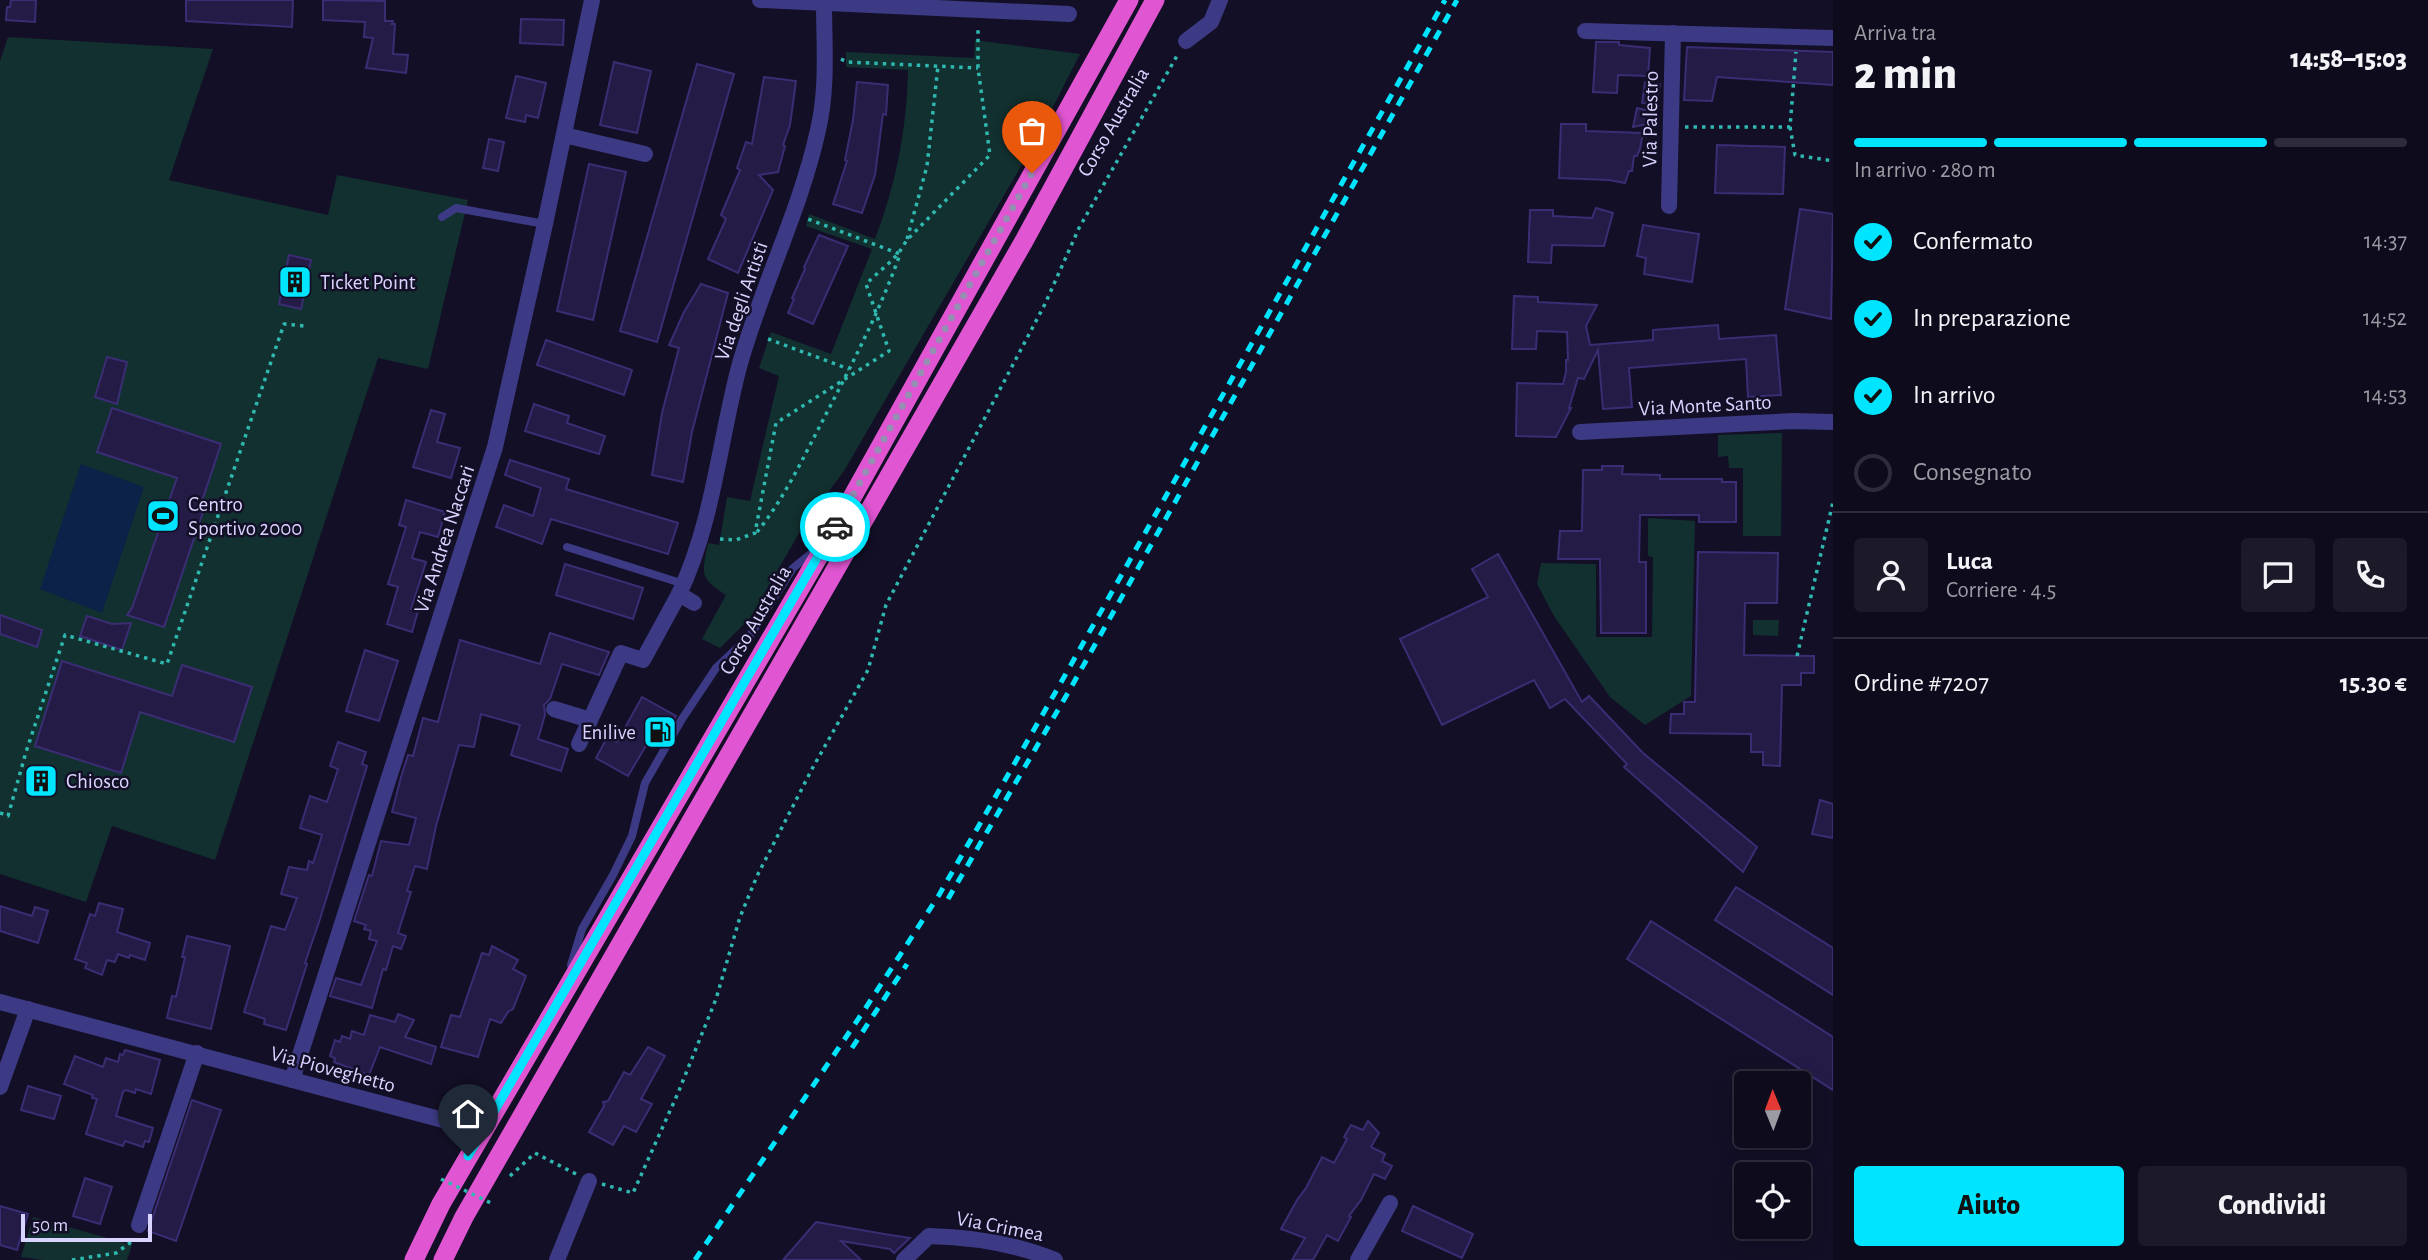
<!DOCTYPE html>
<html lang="it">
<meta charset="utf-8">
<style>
:root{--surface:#0e0b1c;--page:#1c1929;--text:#f1f3f6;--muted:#9b9ba3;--line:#2e2b3b;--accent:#00e5ff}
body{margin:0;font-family:"Alegreya Sans",sans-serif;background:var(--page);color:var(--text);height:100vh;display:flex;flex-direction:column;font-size:26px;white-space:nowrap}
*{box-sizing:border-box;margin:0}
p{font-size:23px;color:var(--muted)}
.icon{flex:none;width:38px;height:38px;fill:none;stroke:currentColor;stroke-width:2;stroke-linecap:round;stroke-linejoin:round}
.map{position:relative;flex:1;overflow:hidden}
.side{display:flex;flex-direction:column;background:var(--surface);width:595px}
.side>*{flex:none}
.needle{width:46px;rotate:359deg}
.controls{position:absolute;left:1734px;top:1071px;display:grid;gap:14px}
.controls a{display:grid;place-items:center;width:77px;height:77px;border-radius:7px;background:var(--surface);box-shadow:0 4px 18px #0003,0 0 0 2px var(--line);font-size:35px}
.scale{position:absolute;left:21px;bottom:18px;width:131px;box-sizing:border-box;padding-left:7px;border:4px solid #d9d4ff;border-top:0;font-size:19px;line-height:24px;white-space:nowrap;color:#d9d4ff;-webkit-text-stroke:5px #130f26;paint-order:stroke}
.pin{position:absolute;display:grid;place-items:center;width:60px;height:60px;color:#fff;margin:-72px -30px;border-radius:50% 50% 50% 0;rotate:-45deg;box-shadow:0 0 7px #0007}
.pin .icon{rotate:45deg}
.courier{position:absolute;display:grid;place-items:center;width:70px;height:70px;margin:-35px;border:5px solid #00e5ff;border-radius:50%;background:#fff;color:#222;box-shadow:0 2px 9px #0007}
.head em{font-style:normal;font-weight:800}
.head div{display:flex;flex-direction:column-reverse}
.head{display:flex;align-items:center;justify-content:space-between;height:119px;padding:0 21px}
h1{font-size:46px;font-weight:800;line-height:52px}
.bar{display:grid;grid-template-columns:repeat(4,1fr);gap:10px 7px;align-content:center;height:84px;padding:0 21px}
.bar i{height:9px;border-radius:5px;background:var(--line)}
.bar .selected{background:var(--accent)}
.bar p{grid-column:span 4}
.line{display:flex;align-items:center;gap:18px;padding:0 21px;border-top:2px solid var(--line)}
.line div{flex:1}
.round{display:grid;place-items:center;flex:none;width:74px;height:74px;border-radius:7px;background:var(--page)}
ol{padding:0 21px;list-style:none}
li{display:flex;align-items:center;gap:21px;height:77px}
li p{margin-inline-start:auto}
li .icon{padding:7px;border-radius:50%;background:var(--accent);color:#111;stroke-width:4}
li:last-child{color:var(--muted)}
li i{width:38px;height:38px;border:4px solid var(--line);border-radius:50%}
.cta{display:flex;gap:14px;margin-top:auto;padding:14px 21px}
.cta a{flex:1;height:80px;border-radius:7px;background:var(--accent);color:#111;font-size:28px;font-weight:800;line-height:80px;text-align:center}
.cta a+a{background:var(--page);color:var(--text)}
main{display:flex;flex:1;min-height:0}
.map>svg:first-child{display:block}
</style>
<main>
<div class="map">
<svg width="1833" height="1260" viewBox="0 0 1833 1260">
<rect width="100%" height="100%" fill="#130f26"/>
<!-- green -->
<g fill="#12302f">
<polygon points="8,37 213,49 169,180 328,215 337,175 468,200 428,369 378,358 215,860 112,826 86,902 0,874 0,61"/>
<path d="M 975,40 L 1080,54 L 1035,142 L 844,471 L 805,523 L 750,618 L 720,648 L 702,639 L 726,595 C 699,577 702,575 708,543 L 719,545 L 727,497 L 750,501 L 779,376 L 759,368 L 771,332 L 831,354 L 872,249 L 806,226 L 809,214 L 875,239 C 896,184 907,128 908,70 L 846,67 L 846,52 L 974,58 Z"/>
<polygon points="1782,433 1781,536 1743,536 1743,468 1729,468 1728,456 1718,457 1718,435"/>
<polygon points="1648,518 1695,521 1691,696 1645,725 1610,697 1554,616 1537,584 1541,563 1596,564 1596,637 1652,637 1653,557 1648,556"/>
<polygon points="1753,620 1779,620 1778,636 1753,635"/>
<polygon points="33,1217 132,1245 127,1260 43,1260 21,1257"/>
</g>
<!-- water -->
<polygon fill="#0c2248" points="81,464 144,487 102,613 40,589"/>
<!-- building -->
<g fill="#241b47" stroke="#3b2d73" stroke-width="2">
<polygon points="11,0 36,0 35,22 6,20 7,7 10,7"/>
<polygon points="186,0 293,0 292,27 186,21"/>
<polygon points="323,0 385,1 385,21 393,21 392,24 395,24 393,54 408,55 406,73 366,68 373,38 364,37 365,22 323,20"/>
<polygon points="521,19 564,20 563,45 520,43"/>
<polygon points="1596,42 1619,42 1619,45 1650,48 1648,76 1618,75 1617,93 1593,92"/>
<polygon points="1687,47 1833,52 1833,85 1717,77 1712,101 1684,100"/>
<polygon points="614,62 651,71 637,133 600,125"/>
<polygon points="697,64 734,74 657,342 620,331"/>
<polygon points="516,76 546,83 538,118 526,115 525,122 506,118"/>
<polygon points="764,77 796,81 790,125 783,145 785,146 778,172 759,175 773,190 738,273 708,259 726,219 721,215 740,170 737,168 746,142 752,144"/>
<polygon points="857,82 888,85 886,115 883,114 875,175 862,213 833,204 847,161 845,160 853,120"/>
<polygon points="1645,82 1660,84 1656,105 1642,103"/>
<polygon points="1637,108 1650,111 1648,124 1633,127"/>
<polygon points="1561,124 1586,124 1586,131 1643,133 1640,149 1637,156 1634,156 1632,171 1629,171 1625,183 1609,180 1559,178"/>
<polygon points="489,139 504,142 498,171 483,168"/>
<polygon points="1717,145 1785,147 1783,194 1715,193"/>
<polygon points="589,164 626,172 593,320 557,311"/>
<polygon points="1596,208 1613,213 1604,246 1552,245 1551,263 1528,262 1530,210 1553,210 1553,216 1592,218"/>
<polygon points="1800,209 1833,214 1831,319 1785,309"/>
<polygon points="1643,225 1699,234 1692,282 1644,274 1646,258 1637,256"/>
<polygon points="819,235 848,246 813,324 788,313 794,299 792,298 805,269 804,267"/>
<polygon points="289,255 311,260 301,309 279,304"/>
<polygon points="701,284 728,293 692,432 683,482 652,475 662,413 679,348 669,345 684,312"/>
<polygon points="1514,296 1538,297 1538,302 1597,305 1586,326 1590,345 1653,340 1653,330 1718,325 1719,339 1776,335 1781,395 1748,397 1746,359 1629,368 1632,407 1603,409 1598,350 1584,379 1578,378 1569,408 1571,408 1556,437 1516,436 1517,383 1563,384 1566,372 1566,360 1568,360 1567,332 1537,331 1536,349 1512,349"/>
<polygon points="546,340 632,370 624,395 537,365"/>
<polygon points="107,357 127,362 117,404 95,397"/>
<polygon points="534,404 569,416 567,423 605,436 599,454 525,431"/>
<polygon points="112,408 221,444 201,504 205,506 164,627 127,615 132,608 177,478 97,452"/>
<polygon points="431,410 445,414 437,442 460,448 451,478 413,467"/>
<polygon points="510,460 569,479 566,489 678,523 668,554 551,519 542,544 496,527 504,505 533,516 541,488 505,475"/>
<polygon points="1602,466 1623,466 1622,474 1660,475 1660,479 1722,479 1722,482 1736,482 1736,522 1699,522 1699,515 1640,515 1639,562 1646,562 1646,633 1601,633 1600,559 1558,559 1560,531 1582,531 1583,470 1602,470"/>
<polygon points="406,500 445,512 438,537 420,532 412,558 426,562 411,609 418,611 412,632 387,624 398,587 388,584 406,527 399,525"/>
<polygon points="1698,552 1778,553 1777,603 1745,603 1744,655 1814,656 1814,673 1801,673 1801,685 1782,685 1780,766 1763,765 1763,752 1751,752 1751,734 1670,733 1671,714 1684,714 1684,702 1695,702"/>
<polygon points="1498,554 1582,702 1589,696 1643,753 1757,847 1743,872 1624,767 1627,764 1565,699 1550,708 1534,680 1442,725 1400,639 1488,597 1472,569"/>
<polygon points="565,564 643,588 633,619 556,595"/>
<polygon points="0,615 42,630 37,647 0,634"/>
<polygon points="87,616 112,624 131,623 122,650 80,636"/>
<polygon points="550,633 609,652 599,675 562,664 550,699 544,705 545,715 538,739 568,749 561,771 511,755 520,725 481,714 474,747 459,745 436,826 427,869 415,866 407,891 411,892 398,933 406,936 401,949 393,946 386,970 383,969 372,1008 330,996 336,978 361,985 377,941 369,939 371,931 364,929 366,925 354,921 369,875 372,876 381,841 409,845 416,818 392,812 401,777 408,755 413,756 423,718 438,722 460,640 540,664"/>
<polygon points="365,650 398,661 379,721 346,711"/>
<polygon points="62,661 172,696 182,665 252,687 234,742 140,712 121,773 35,746"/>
<polygon points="642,697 676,716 660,744 650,739 628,776 596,758 608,736 617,742"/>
<polygon points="338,742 366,752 362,764 367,766 320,919 305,963 307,964 286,1030 264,1024 265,1019 244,1012 271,926 285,930 297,898 281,894 289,867 307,870 309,861 313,863 322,835 300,828 310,796 327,802 338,769 330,766"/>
<polygon points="47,765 56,782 50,793 41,796 31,792 27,782 31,773"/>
<polygon points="1820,800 1833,804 1833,838 1812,834"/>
<polygon points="1736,887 1833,948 1833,995 1715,920"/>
<polygon points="99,903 123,909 117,932 150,943 145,960 130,955 129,958 118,954 115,962 107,960 102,975 85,968 87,963 75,959 90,914 95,916"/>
<polygon points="0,906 32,916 35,907 48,911 38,943 0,931"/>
<polygon points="1651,921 1833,1037 1833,1090 1627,959"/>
<polygon points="187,936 230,946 211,1029 167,1018 172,996 176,997 185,957 182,957"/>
<polygon points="492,946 518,960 513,969 526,976 513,1009 508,1012 501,1023 490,1019 478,1057 441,1047 451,1015 460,1017 482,953 489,955"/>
<polygon points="398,1014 414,1020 405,1037 436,1047 431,1064 380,1047 369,1075 334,1062 335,1058 330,1056 335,1040 340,1042 342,1036 350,1039 352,1031 364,1035 370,1015 395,1022"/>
<polygon points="648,1047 665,1056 641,1099 652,1104 636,1132 624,1126 613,1145 589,1132 604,1106 603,1102 608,1101 624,1072 630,1075"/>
<polygon points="125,1050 160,1060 151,1094 136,1089 135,1093 126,1090 123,1092 116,1116 153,1128 149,1142 145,1141 143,1147 125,1141 123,1146 86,1134 97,1099 92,1098 93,1095 64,1084 75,1056 103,1067 106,1058 118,1062 120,1054 123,1055"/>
<polygon points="28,1086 61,1096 54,1119 21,1110"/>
<polygon points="192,1100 221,1110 176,1241 148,1231"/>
<polygon points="1368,1121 1379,1133 1371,1147 1385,1154 1382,1161 1392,1166 1385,1179 1374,1174 1361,1200 1349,1216 1351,1217 1338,1241 1327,1235 1313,1260 1292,1260 1305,1238 1281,1229 1297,1200 1306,1188 1322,1157 1334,1163 1347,1139 1344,1137 1351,1125 1363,1130"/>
<polygon points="85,1178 112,1187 100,1224 73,1216"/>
<polygon points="0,1206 28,1214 17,1250 0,1245"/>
<polygon points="1413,1206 1473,1234 1462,1258 1402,1231"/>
<polygon points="816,1222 884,1234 910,1238 894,1253 890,1249 841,1241 861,1260 783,1260"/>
</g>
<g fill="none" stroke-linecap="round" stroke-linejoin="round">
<!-- path -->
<g stroke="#2fb8b0" stroke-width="3.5" stroke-dasharray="3.5 5" stroke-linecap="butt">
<polyline points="841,59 847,62 978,68"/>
<polyline points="1685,127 1790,127 1796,52"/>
<polyline points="1790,127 1795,155 1833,161"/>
<polyline points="907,239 927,166 938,66"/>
<polyline points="768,339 849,369"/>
<path d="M 757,532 C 784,499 803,458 823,420 C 851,366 880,311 900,254 L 808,219"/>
<path d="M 720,539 L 736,540 L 755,533 L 776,423 L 889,351 L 866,284 C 880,270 898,258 906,241 L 990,155 L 978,68 L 978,27"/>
<polyline points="1797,656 1833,502"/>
<polyline points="0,813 8,816 26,752 65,635 167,664 284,324 304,326"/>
<polyline points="510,1176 535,1153 576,1174"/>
<polyline points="602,1184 633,1193 678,1093 716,999 740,917 757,876 812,769 868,670 886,605 1045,304 1079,228 1178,54"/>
<polyline points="72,1260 116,1253 134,1240"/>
</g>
<!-- service -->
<g stroke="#3d3a85" stroke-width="8">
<polyline points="442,217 456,208 545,224"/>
<polyline points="567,547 684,584"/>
<polyline points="571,965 582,929 613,875 632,836 645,783 682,719 716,668 749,637 793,568 814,551"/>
</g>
<!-- minor -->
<g stroke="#3d3a85" stroke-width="16">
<polyline points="760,0 1069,14"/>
<polyline points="1585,31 1833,38"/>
<polyline points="1186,41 1211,22 1220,0"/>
<polyline points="564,135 645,154"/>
<polyline points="1669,206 1673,33"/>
<polyline points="1580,432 1793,421 1833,422"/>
<path d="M 694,603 L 679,594 C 713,523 719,443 739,367 C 761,287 800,212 818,130 C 828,88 824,44 824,2"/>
<polyline points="554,709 590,720"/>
<polyline points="579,744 621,653 643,660 679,594"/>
<polyline points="0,1002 458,1124"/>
<polyline points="292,1080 495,447 545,224 592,0"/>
<polyline points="0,1087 28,1009"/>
<polyline points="139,1225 197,1053"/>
<polyline points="557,1260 589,1181"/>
<path d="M 904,1260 L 929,1236 C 972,1237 1016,1244 1055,1260"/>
<polyline points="1358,1260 1390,1203"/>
</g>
<!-- trunk -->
<g stroke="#e055d1" stroke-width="19">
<polyline points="414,1260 441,1204 830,537 1129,0"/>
<polyline points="443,1260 464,1217 1024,241 1155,0"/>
</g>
<!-- rail -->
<g stroke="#00e5ff" stroke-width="5" stroke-dasharray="10 9" stroke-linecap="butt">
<polyline points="948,899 1069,691 1457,0"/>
<polyline points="852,1048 907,964"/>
<polyline points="695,1260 865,1009 939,895 1059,686 1445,0"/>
</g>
<!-- path-bridge -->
<polyline stroke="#2fb8b0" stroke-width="3.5" stroke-dasharray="3.5 5" stroke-linecap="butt" points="441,1179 491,1203"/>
</g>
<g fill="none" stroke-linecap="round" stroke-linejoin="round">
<!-- done -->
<polyline stroke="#948fb3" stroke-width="7" stroke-dasharray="0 12.6" points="835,527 1032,173"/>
<!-- route -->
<polyline stroke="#00e5ff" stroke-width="9" points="468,1156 835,527"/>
</g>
<!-- icons -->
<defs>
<symbol id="building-square" viewBox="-11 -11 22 22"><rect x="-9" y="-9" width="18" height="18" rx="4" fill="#00e5ff" stroke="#130f26"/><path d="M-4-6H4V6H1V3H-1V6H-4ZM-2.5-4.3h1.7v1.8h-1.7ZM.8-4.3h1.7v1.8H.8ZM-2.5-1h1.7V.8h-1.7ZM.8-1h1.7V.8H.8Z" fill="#111"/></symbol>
<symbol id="stadium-square" viewBox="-11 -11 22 22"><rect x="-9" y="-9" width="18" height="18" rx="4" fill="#00e5ff" stroke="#130f26"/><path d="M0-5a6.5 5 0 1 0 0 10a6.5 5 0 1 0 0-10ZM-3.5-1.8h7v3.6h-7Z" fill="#111"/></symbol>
<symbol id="fuel-square" viewBox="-11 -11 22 22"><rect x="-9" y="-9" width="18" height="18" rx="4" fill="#00e5ff" stroke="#130f26"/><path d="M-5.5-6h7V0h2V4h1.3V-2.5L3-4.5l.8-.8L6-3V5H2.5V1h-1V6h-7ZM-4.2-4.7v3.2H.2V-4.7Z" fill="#111"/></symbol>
</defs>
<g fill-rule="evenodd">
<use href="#building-square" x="276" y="263" width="38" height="38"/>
<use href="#stadium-square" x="144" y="497" width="38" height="38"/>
<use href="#fuel-square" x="641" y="713" width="38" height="38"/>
<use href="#building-square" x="22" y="762" width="38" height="38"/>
</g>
<g text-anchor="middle" stroke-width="5" stroke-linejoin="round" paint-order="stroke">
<!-- street labels -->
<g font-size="21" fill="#d9d4ff" stroke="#130f26">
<text transform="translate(1650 119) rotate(-89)" y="7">Via Palestro</text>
<text transform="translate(1113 122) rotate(-60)" y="7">Corso Australia</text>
<text transform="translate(741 301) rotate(-71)" y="7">Via degli Artisti</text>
<text transform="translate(1705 405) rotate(-3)" y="7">Via Monte Santo</text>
<text transform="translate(444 539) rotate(-72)" y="7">Via Andrea Naccari</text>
<text transform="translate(755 620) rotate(-60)" y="7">Corso Australia</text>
<text transform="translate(333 1069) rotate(15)" y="7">Via Pioveghetto</text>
<text transform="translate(1000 1226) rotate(11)" y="7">Via Crimea</text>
</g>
<!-- poi labels -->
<g font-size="21" fill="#d9d4ff" stroke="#130f26" text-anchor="start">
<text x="320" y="289">Ticket Point</text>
<text x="188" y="511">Centro<tspan x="188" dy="24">Sportivo 2000</tspan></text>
<text x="636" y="739" text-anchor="end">Enilive</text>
<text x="66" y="788">Chiosco</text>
</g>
</g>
</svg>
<div class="controls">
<a><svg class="needle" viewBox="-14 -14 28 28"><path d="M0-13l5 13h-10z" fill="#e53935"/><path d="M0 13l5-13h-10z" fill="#9b9ba3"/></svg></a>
<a><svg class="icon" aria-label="locate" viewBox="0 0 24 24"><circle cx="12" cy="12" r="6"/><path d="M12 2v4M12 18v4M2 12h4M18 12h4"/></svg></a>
</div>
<div class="scale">50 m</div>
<div class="pin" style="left:1032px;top:173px;background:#ea580c"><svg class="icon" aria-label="bag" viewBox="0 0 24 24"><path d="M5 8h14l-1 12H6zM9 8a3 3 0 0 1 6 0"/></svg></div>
<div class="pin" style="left:468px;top:1156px;background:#1f2937"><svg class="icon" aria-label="home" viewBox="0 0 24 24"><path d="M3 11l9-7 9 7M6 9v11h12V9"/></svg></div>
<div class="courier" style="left:835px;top:527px"><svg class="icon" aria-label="car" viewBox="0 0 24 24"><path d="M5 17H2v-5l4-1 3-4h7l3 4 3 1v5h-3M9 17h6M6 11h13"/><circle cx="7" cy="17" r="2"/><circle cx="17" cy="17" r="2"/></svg></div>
</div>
<section class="side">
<div class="head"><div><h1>2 min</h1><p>Arriva tra</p></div><em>14:58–15:03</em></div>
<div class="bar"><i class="selected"></i><i class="selected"></i><i class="selected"></i><i></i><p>In arrivo · 280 m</p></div>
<ol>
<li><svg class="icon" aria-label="check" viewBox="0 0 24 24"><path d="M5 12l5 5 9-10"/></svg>Confermato<p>14:37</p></li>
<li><svg class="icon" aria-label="check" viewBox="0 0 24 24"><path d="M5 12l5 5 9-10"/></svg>In preparazione<p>14:52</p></li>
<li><svg class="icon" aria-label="check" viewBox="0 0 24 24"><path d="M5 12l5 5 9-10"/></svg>In arrivo<p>14:53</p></li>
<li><i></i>Consegnato</li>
</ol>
<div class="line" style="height:126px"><a class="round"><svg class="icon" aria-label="person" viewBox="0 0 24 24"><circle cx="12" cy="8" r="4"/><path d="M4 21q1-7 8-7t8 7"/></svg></a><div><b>Luca</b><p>Corriere · 4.5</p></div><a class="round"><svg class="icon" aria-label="chat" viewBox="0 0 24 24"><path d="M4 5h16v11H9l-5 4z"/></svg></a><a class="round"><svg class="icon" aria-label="phone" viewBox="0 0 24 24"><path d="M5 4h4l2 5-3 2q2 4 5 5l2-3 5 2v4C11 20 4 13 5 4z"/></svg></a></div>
<div class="line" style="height:91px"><div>Ordine #7207</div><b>15.30 €</b></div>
<div class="cta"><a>Aiuto</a><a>Condividi</a></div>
</section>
</main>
